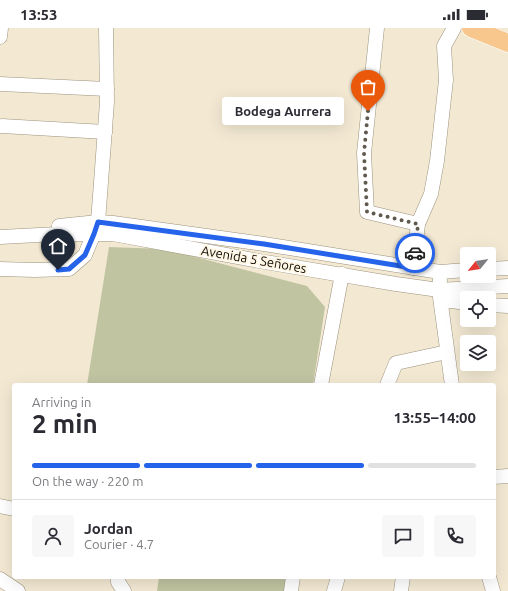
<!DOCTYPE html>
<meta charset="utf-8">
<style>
:root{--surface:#fff;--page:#f7f7f7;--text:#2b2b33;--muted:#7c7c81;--line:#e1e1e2;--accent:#2563eb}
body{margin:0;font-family:Ubuntu,sans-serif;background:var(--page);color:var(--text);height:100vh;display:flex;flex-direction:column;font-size:15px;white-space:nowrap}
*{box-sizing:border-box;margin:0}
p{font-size:13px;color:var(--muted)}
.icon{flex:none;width:22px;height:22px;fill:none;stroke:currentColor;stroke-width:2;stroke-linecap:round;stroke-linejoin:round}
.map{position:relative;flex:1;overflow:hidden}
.details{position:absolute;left:12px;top:355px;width:484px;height:196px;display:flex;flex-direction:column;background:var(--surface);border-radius:4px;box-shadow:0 4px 16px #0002}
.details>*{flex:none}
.needle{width:26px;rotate:240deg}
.buttons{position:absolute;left:460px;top:219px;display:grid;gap:8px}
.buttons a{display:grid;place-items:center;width:36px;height:36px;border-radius:4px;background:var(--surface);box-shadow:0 4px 16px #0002;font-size:20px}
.pin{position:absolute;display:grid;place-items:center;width:34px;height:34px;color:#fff;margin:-41px -17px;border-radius:50% 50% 50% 0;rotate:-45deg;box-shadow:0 0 4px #0007}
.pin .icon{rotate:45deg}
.courier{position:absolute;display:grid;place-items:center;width:40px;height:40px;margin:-20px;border:3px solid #2563eb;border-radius:50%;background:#fff;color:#222;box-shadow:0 1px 5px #0007}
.bubble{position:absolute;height:28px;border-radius:4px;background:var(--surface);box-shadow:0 4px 16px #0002;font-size:13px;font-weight:600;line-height:28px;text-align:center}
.overview em{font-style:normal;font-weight:600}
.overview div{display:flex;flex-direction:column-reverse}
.overview{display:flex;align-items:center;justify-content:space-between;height:68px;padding:0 20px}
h1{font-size:26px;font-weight:600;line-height:30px}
.bar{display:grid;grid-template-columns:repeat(4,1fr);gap:6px 4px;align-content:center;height:48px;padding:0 20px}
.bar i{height:5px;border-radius:3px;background:var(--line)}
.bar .current{background:var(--accent)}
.bar p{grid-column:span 4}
.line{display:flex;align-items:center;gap:10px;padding:0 20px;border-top:1px solid var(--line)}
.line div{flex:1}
.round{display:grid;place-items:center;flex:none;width:42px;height:42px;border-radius:4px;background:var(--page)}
.status{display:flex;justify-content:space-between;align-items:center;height:28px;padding:0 20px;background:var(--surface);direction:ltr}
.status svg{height:11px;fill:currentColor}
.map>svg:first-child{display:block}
</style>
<div class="status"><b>13:53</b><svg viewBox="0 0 49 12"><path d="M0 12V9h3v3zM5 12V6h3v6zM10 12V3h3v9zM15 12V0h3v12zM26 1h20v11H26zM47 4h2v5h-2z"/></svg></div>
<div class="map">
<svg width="508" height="563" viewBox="0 0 508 563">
<rect width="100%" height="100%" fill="#f3e9d3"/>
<!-- green -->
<g fill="#c0c4a1">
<polygon points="109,219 165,221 307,258 325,279 313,357 87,357"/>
<polygon points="159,549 289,549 287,563 157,563"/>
</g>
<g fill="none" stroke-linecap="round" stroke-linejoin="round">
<defs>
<g id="minor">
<polyline points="377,0 364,125 367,184 418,196"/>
<polyline points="0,9 1,0"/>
<polyline points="0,56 107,61"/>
<polyline points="2,98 105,104"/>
<polyline points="59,198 98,194 113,195 264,216 440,244 467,242"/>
<polyline points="0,209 58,206 113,206 259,233 396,256 439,262 508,258"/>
<polyline points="413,240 418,196 431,166 437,133 446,52 444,18 454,0"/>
<polyline points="0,241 35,242 69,241 85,227 94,205 98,194 107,74 106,0"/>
<polyline points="489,241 508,240"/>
<polyline points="440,252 439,262 452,357"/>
<polyline points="441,274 451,273 467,275"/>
<polyline points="489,277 508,278"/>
<polyline points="321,357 342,246"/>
<polyline points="387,357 396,335 447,324"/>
<polyline points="494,449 508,448"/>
<polyline points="0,478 14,481"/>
<polyline points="118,549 118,554 124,563"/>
<polyline points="489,549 493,563"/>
<polyline points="0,551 18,563"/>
<polyline points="291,563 293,549"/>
<polyline points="334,563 338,549"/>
<polyline points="401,563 403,549"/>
</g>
<polyline id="major" points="471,0 508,15"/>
</defs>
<!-- minor casing -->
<use href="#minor" stroke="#9c927e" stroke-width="15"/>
<!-- major casing -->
<use href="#major" stroke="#fff" stroke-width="19"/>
<!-- minor -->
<use href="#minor" stroke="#fff" stroke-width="14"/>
<!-- major -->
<use href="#major" stroke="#f7c78d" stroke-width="18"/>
</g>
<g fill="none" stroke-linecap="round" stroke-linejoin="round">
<!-- done -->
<polyline stroke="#5f594e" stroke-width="4" stroke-dasharray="0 7.2" points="368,83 364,125 367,184 418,196 415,225"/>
<!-- route -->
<polyline stroke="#2563eb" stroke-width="5" points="58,242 69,241 85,227 94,206 98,194 264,216 413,240 415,225"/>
</g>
<g text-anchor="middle" stroke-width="4" stroke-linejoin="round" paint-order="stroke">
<!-- street labels -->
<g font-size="13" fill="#100c06" stroke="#fff6e5">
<text transform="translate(254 231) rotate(10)" y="5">Avenida 5 Señores</text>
</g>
</g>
</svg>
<div class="buttons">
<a><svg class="needle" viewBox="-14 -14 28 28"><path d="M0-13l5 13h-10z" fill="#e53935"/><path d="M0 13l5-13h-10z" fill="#7c7c81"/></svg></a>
<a><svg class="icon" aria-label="locate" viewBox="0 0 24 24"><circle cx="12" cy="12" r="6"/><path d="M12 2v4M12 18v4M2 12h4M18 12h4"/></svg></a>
<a><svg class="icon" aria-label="layers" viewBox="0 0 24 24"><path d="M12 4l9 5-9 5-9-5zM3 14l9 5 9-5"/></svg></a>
</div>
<div class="pin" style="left:368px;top:83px;background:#ea580c"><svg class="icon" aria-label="bag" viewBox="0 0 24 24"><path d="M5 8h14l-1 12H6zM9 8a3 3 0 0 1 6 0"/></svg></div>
<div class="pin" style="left:58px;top:242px;background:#1f2937"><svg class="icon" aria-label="home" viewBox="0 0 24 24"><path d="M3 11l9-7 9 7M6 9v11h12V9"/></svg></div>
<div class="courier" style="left:415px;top:225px"><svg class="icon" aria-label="car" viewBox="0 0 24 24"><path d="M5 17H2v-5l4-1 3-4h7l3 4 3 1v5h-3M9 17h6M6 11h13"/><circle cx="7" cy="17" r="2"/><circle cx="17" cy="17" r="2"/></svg></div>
<div class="bubble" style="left:222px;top:69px;width:122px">Bodega Aurrera</div>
<section class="details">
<div class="overview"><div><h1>2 min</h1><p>Arriving in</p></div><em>13:55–14:00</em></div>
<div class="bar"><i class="current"></i><i class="current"></i><i class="current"></i><i></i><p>On the way · 220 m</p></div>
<div class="line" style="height:72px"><a class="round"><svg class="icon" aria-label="person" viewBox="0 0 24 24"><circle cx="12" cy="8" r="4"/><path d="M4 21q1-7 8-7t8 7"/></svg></a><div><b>Jordan</b><p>Courier · 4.7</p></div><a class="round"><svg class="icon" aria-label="chat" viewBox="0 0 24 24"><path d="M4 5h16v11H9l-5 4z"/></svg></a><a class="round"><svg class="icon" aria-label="phone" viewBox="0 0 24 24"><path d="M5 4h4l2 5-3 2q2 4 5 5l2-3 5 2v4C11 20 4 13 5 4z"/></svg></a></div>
</section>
</div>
